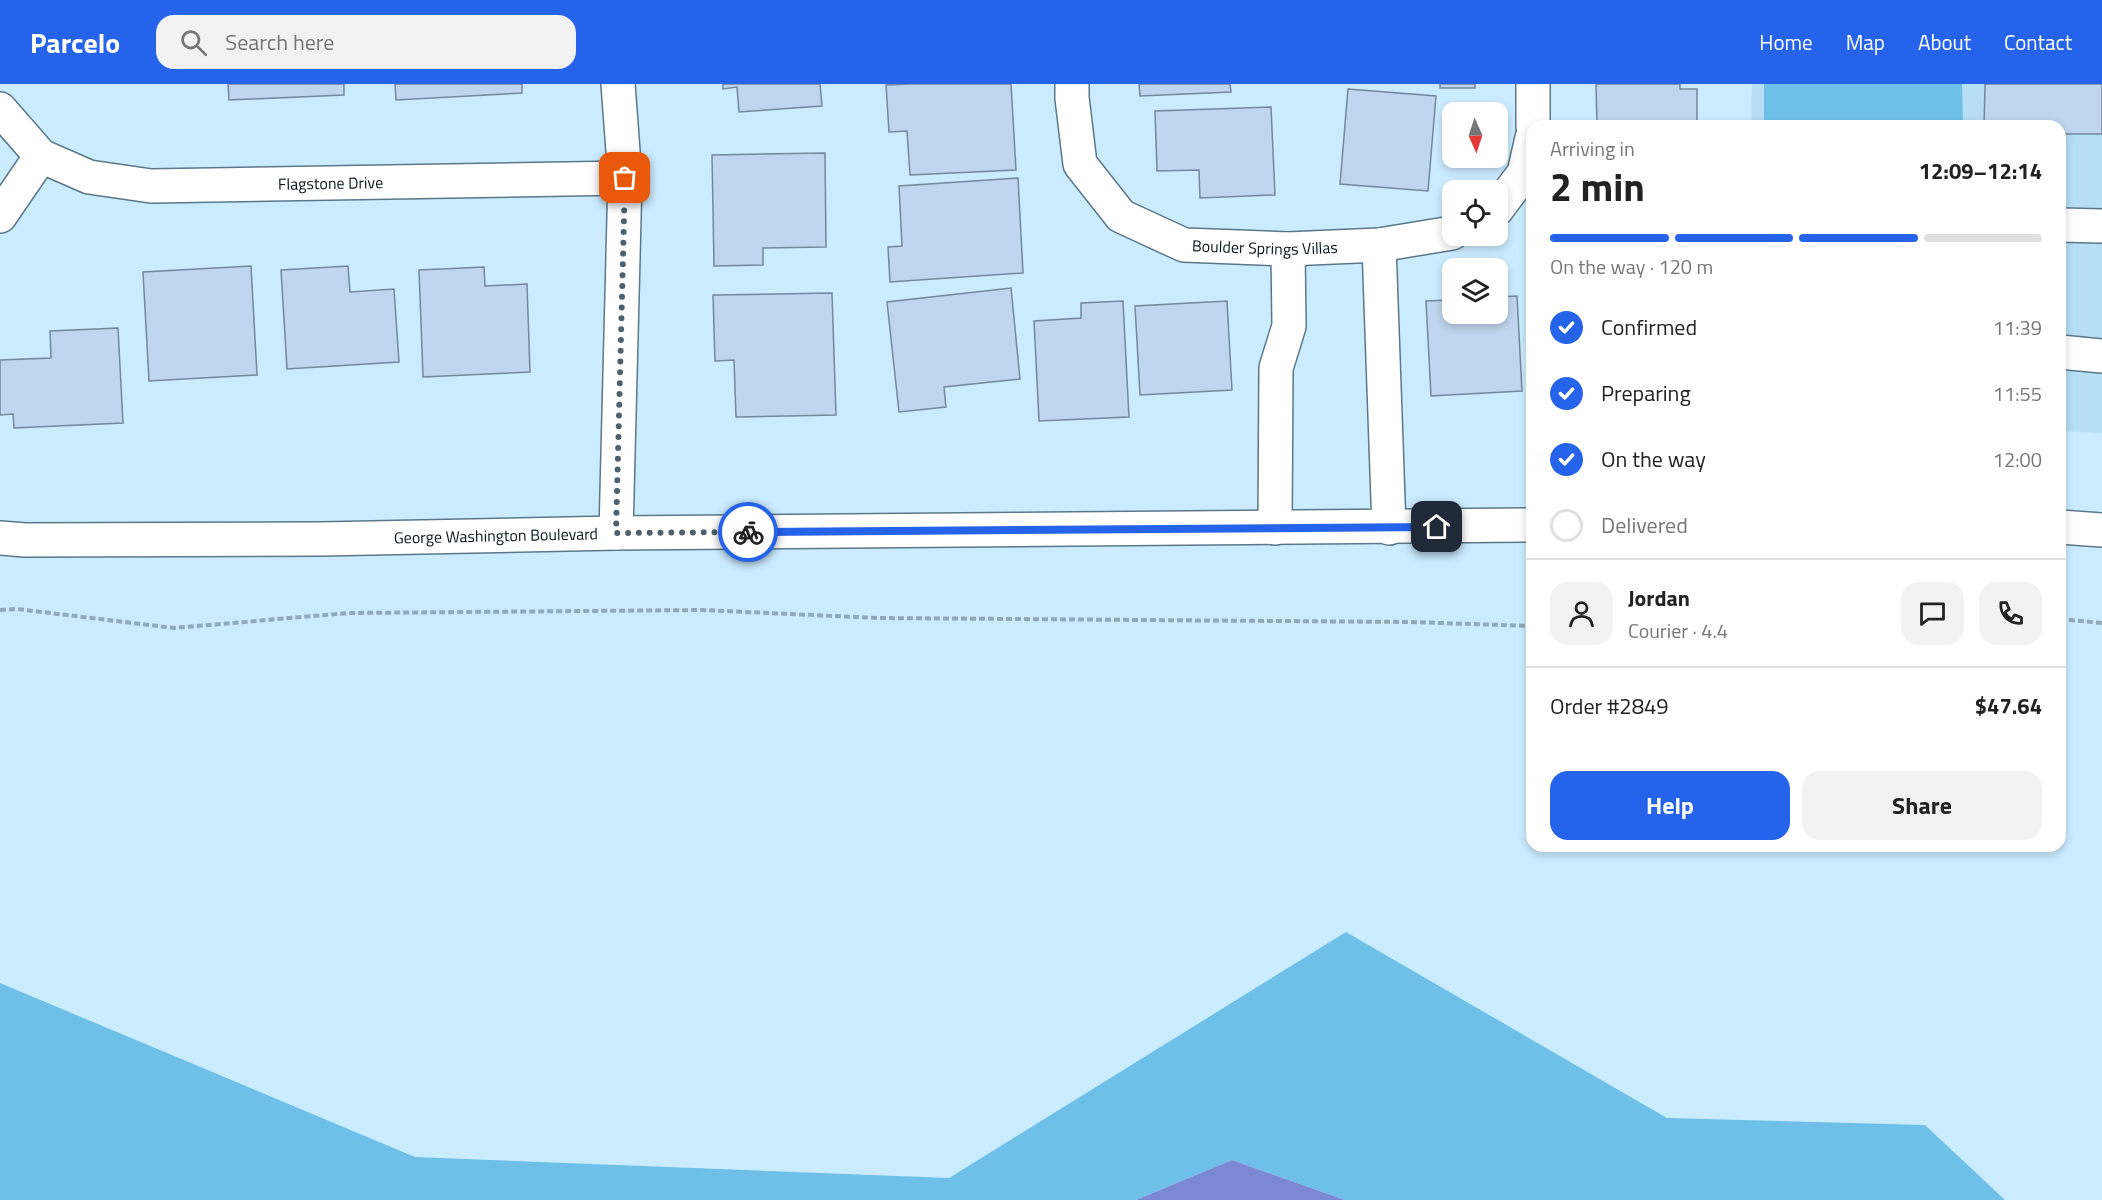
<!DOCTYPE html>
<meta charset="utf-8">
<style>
:root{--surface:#fff;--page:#f2f2f2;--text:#222;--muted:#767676;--line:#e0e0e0;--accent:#2563eb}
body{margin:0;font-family:"Titillium Web",sans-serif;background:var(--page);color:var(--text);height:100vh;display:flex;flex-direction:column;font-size:22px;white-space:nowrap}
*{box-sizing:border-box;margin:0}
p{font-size:20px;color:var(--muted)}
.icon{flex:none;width:33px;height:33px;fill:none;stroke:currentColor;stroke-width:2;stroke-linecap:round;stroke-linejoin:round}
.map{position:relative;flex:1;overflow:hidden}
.panel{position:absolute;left:1526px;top:36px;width:540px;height:732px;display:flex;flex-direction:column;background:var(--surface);border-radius:18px;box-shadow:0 3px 9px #0003}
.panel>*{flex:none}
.needle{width:39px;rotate:177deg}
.tools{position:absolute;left:1442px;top:18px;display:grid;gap:12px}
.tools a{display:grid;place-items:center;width:66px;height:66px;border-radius:12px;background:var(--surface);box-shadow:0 3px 9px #0003;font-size:30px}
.pin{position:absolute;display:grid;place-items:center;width:51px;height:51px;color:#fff;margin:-26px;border-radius:12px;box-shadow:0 3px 9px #0006}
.courier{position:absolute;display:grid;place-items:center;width:60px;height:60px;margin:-30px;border:4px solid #2563eb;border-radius:50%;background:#fff;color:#222;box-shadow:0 2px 8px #0007}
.summary em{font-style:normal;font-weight:700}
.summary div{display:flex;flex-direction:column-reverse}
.summary{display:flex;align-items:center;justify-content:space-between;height:102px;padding:0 24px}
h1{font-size:39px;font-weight:700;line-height:45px}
.bar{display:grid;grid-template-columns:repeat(4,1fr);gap:9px 6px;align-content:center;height:72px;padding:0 24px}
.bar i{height:8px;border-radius:4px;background:var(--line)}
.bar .active{background:var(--accent)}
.bar p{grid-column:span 4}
.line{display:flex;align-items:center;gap:15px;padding:0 24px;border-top:2px solid var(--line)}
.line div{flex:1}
.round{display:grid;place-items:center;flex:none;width:63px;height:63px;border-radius:18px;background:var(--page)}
ol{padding:0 24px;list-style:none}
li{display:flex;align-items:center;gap:18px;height:66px}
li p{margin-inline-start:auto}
li .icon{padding:6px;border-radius:50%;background:var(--accent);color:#fff;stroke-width:4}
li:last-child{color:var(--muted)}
li i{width:33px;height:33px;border:3px solid var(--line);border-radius:50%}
.button{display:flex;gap:12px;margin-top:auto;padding:12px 24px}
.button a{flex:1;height:69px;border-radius:18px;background:var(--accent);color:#fff;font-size:24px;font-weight:700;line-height:69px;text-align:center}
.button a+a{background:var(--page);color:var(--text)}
header{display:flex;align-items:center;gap:36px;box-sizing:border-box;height:84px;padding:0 30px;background:var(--accent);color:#fff}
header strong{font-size:28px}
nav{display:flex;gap:33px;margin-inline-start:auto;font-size:21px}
.search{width:420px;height:54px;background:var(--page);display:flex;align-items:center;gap:15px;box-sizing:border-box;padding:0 21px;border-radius:18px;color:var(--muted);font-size:22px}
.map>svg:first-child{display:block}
</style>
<header>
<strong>Parcelo</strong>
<div class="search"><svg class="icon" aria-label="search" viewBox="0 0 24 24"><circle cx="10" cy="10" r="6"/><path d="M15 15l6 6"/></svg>Search here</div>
<nav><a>Home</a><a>Map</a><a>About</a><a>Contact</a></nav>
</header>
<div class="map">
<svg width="2102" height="1116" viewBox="0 0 2102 1116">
<rect width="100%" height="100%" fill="#cbecff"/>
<!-- built -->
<polygon fill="#b6def4" points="1752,0 2102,0 2102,349 2060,347 2060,42 1751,42"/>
<!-- green -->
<g fill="#6ec0e9">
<polygon points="1764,0 1962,0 1963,42 1764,42"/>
<polygon points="1346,848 1667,1034 1925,1041 2005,1116 1345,1116 1232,1076 1136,1116 0,1116 0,899 415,1073 949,1094"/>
</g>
<!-- water -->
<polygon fill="#7d88d5" points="1232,1076 1345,1116 1136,1116"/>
<!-- building -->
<g fill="#c0d5ef" stroke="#74879f" stroke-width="1.5">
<polygon points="228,0 344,0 344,11 229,16"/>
<polygon points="395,0 522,0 522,9 396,16"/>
<polygon points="723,0 820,0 822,22 739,28 737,3 723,5"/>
<polygon points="910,0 1011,0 1016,86 910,91 907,47 889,48 886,1"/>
<polygon points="1139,0 1230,0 1231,8 1140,12"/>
<rect x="1440" y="0" width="35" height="4"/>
<polygon points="1596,0 1680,0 1680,5 1697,5 1697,42 1597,42"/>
<polygon points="1985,0 2102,0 2102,50 2060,50 2060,42 1984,42"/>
<polygon points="1348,5 1436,12 1428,107 1340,100"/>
<polygon points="1271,23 1275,111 1200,114 1199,86 1157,87 1155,27"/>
<polygon points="825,69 826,163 763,164 763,181 714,182 712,71"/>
<polygon points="1018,94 1023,189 890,198 888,163 902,162 899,102"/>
<polygon points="251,182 257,291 149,297 143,188"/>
<polygon points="348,182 350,208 394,205 399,278 287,285 281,186"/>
<polygon points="484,183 485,202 527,200 530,288 423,293 419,186"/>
<polygon points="1011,204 1020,295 944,303 946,323 899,328 887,218"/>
<polygon points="832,209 836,331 736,333 734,276 715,277 713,211"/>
<polygon points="1517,212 1522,307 1431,312 1426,217 1452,216 1452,230 1497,230 1497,213"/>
<polygon points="1123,217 1129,333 1039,337 1034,237 1081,234 1081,219"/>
<polygon points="1227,217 1232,306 1140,311 1135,222"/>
<polygon points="118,244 123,339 14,344 13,330 0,331 0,276 51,274 50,247"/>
</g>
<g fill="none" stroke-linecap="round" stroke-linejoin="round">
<defs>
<g id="minor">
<path id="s1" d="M 1072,0 L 1072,14 L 1080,80 L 1121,132 L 1184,161 L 1288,165 L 1379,161 L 1452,149"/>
<polyline points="1533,0 1533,42"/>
<path id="s2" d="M 0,25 L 41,72 L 89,93 L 151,102 L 625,94"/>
<polyline points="1497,125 1524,89 1532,54"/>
<polyline points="0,132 41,72"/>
<polyline points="2060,141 2102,142"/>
<polyline points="1379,161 1389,444"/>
<polyline points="2060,268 2102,272"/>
<polyline points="1275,444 1276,284 1289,242 1288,165"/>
<polyline points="616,449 625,94 618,0"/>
</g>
<g id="major">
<polyline points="2060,443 2102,446"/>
<path id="s3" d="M 0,454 L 25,456 L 321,455 L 616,449 L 1532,441"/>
</g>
</defs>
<!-- minor casing -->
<use href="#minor" stroke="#5a7888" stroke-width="36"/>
<!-- major casing -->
<use href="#major" stroke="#5a7888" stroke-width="36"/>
<!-- path -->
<g stroke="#90aab9" stroke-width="4" stroke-dasharray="6 3" stroke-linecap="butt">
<polyline points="0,526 17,525 174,544 348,529 703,526 878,534 1411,538 1532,542"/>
<polyline points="2060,535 2102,539"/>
</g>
<!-- minor -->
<use href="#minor" stroke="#fff" stroke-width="33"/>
<!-- major -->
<use href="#major" stroke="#fff" stroke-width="33"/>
</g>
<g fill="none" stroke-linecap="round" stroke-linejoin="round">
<!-- done -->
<polyline stroke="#4d606b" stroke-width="6" stroke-dasharray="0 10.8" points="625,94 616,449 748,448"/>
<!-- route -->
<polyline stroke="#2563eb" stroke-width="8" points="748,448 1437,443"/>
</g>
<g text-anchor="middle" stroke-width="4.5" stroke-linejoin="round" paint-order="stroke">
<!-- street labels -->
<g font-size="16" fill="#09151b" stroke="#fff">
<text dy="6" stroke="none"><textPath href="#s2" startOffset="357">Flagstone Drive</textPath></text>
<text dy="6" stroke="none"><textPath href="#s1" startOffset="297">Boulder Springs Villas</textPath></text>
<text dy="6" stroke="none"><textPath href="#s3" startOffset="496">George Washington Boulevard</textPath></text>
</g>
</g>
</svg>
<div class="tools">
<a><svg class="needle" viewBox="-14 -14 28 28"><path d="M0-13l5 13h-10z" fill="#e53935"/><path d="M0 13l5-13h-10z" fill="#767676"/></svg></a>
<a><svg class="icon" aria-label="locate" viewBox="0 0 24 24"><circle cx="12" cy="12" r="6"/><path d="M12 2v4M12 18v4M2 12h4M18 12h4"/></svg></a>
<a><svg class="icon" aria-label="layers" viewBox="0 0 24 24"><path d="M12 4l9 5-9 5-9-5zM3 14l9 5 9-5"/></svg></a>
</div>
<div class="pin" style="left:625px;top:94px;background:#ea580c"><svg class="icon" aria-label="bag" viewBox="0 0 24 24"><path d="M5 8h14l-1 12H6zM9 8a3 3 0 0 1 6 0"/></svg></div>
<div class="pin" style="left:1437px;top:443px;background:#1f2937"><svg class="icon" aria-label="home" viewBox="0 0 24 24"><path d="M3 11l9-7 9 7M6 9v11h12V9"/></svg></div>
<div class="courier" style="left:748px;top:448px"><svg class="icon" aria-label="bike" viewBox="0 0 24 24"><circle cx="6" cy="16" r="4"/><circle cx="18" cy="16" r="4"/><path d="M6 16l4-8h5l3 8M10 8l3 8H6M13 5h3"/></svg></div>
<section class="panel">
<div class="summary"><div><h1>2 min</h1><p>Arriving in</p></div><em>12:09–12:14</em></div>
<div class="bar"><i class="active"></i><i class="active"></i><i class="active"></i><i></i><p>On the way · 120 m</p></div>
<ol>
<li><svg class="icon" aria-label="check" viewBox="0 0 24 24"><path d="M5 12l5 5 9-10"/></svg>Confirmed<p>11:39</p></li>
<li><svg class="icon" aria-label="check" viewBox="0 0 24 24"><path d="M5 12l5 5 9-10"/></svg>Preparing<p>11:55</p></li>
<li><svg class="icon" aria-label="check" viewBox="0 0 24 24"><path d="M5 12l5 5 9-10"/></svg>On the way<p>12:00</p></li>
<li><i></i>Delivered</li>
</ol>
<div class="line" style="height:108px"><a class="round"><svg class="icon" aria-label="person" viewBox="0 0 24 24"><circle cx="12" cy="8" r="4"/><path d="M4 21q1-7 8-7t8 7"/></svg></a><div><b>Jordan</b><p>Courier · 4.4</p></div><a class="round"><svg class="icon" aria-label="chat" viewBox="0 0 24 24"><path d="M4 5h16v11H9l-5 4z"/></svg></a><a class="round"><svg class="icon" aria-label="phone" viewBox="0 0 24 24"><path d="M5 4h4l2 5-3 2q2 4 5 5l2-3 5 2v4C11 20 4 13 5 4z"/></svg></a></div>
<div class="line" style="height:78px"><div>Order #2849</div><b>$47.64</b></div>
<div class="button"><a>Help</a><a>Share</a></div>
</section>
</div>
